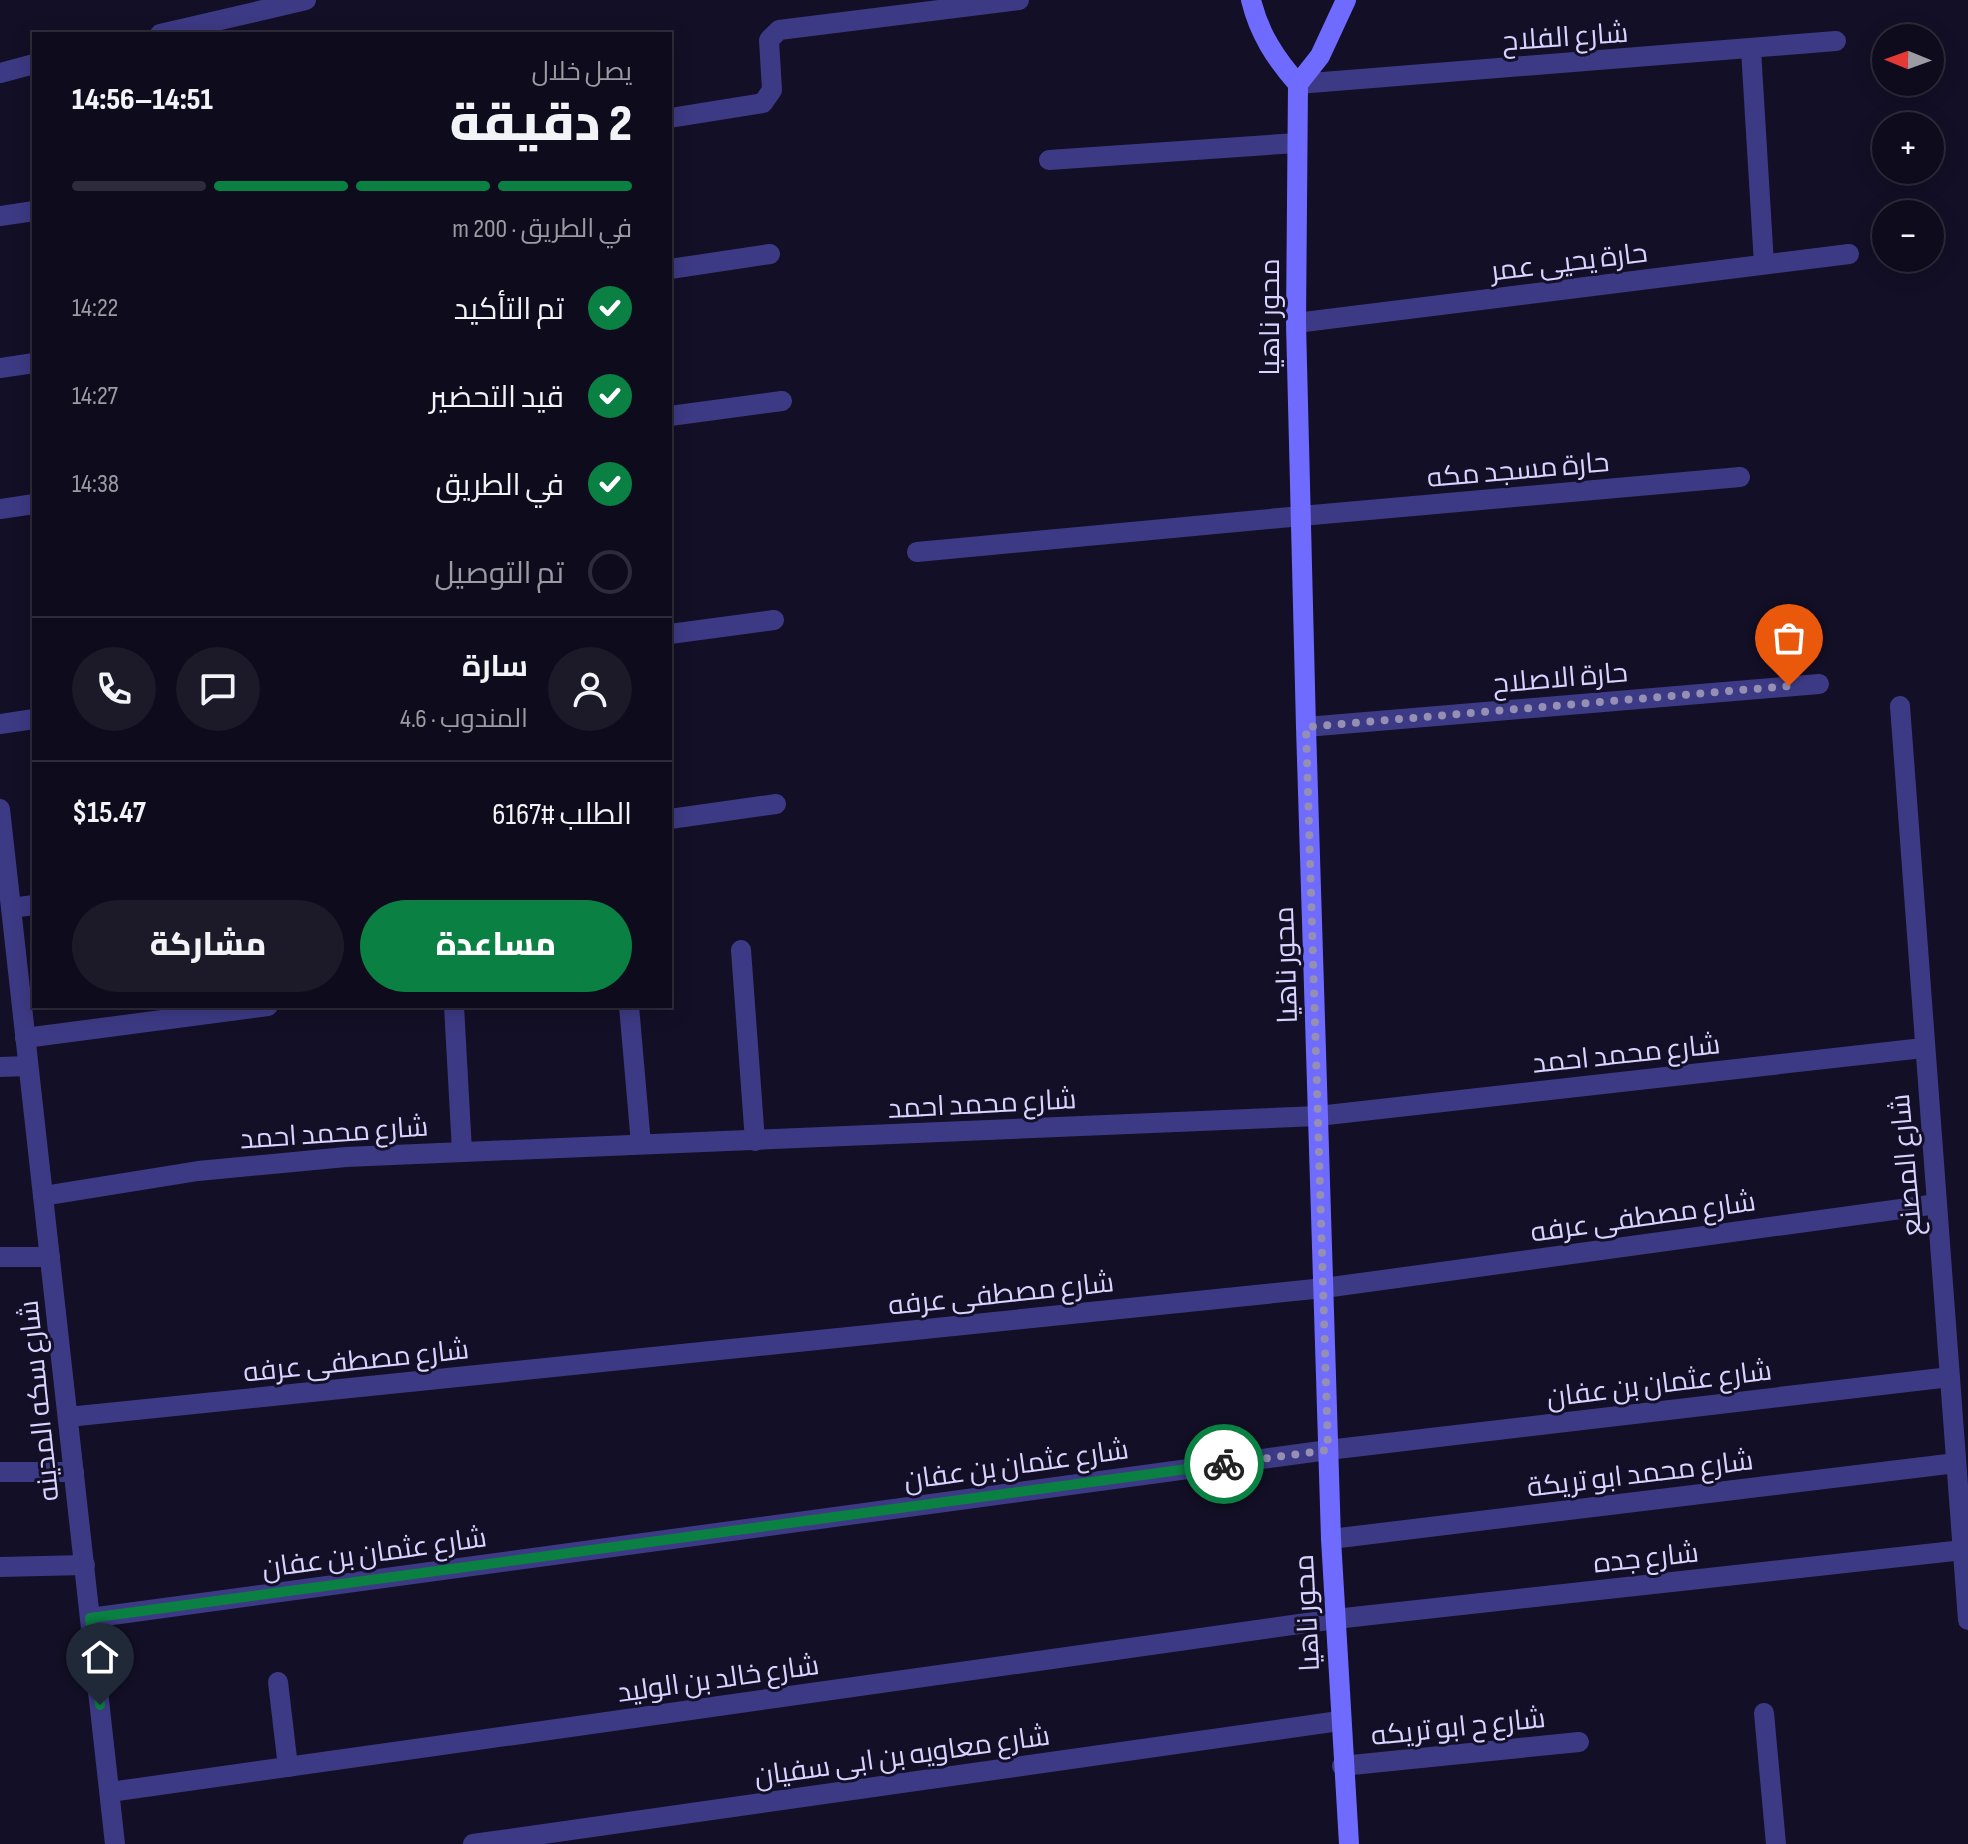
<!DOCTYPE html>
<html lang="ar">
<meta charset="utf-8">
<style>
:root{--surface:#0e0b1c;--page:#1c1929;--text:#f1f3f6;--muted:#9b9ba3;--line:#2e2b3b;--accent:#0b8043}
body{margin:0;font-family:"Sofia Sans Condensed",Cairo,sans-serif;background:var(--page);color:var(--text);direction:rtl;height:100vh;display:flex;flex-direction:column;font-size:30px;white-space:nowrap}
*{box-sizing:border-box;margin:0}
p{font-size:26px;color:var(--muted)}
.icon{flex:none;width:44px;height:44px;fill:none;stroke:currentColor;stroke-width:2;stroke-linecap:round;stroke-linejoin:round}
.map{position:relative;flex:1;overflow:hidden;direction:ltr}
.side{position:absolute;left:32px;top:32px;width:640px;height:976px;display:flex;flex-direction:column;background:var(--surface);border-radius:0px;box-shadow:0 4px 20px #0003,0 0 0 2px var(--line);direction:rtl}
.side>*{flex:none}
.needle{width:52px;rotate:271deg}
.fabs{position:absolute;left:1872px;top:24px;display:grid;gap:16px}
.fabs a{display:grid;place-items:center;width:72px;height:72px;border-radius:50%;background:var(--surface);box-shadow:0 4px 20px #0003,0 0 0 2px var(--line);font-size:40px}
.pin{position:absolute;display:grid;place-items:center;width:68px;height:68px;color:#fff;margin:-82px -34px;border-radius:50% 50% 50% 0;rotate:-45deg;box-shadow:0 0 8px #0007}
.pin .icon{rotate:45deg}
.courier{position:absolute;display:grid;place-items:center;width:80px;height:80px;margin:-40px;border:6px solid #0b8043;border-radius:50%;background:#fff;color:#222;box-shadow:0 2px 10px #0007}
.overview em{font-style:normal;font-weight:800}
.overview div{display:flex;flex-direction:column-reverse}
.overview{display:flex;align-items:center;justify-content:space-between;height:136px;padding:0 40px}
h1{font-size:52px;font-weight:800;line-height:60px}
.bar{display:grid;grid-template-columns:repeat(4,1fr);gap:12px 8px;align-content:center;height:96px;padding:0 40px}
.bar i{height:10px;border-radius:6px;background:var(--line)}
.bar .active{background:var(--accent)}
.bar p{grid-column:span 4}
.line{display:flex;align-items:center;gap:20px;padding:0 40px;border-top:2px solid var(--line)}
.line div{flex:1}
.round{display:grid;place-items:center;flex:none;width:84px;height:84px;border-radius:42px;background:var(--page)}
ol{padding:0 40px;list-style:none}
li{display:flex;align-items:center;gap:24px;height:88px}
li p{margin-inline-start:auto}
li .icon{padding:8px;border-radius:50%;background:var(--accent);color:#fff;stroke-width:4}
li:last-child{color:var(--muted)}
li i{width:44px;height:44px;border:4px solid var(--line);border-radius:50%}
.action{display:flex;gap:16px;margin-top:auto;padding:16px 40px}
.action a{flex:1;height:92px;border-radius:48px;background:var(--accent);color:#fff;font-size:32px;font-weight:800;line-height:92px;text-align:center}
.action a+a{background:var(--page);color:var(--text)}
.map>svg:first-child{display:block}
</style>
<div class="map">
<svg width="1968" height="1844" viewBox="0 0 1968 1844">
<rect width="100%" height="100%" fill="#130f26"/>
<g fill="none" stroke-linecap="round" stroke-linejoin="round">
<!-- lane -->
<g stroke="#3d3a85" stroke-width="20">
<polyline points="1049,160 1297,143"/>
<polyline points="917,552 1301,516"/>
</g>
<!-- street -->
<g stroke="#3d3a85" stroke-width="20">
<polyline points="160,34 306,0"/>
<polyline points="1751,50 1764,264"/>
<polyline points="0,73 34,64"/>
<polyline points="1298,84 1836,41"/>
<polyline points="670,118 763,103 772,90 769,40 779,30 1019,0"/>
<polyline points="0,216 34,211"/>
<polyline points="670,269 770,254"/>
<polyline points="1296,323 1849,254"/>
<polyline points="0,368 34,363"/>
<polyline points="670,416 782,401"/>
<polyline points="0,509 34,504"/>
<polyline points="1301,516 1740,477"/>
<polyline points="670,634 774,620"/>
<polyline points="1900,706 1968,1620"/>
<polyline points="0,724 34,719"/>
<polyline points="1306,727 1819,684"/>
<polyline points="0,809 115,1844"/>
<polyline points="670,819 776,804"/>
<polyline points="11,908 34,905"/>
<polyline points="741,950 755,1141"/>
<polyline points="454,1006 462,1151"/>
<polyline points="629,1006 641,1144"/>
<polyline points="25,1038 268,1006"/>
<polyline points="0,1067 28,1066"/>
<polyline points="43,1196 198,1171 346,1157 1318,1116 1923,1048"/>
<polyline points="0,1257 50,1257"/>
<polyline points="68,1417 1324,1288 1937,1204"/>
<polyline points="0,1472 74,1472"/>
<polyline points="1331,1539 1956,1463"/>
<polyline points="0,1567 85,1565"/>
<polyline points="90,1618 1328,1450 1950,1377"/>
<polyline points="278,1682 288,1767"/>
<polyline points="1764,1713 1776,1844"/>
<polyline points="1342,1766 1579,1742"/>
<polyline points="110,1792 1335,1619 1963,1550"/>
<polyline points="473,1844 1339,1721"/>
</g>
<!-- secondary -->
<g stroke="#6f6bff" stroke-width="20">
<path d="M 1251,0 C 1259,33 1275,58 1298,84"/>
<polyline points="1346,0 1320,56 1298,84 1296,323 1306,727 1331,1539 1349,1844"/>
</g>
</g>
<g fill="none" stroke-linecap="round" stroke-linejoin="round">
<!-- done -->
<polyline stroke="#948fb3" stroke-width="8" stroke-dasharray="0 14.4" points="1224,1464 1328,1450 1306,727 1789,686"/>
<!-- route -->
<polyline stroke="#0b8043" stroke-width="10" points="100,1705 90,1618 1224,1464"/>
</g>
<g text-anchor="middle" stroke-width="6" stroke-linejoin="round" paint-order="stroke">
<!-- street labels -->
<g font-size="28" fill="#d9d4ff" stroke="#130f26">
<text transform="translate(1565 36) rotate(-4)" y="10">شارع الفلاح</text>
<text transform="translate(1569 261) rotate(-7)" y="10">حارة يحيى عمر</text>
<text transform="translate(1269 317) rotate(-90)" y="10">محور ناهيا</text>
<text transform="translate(1518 469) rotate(-5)" y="10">حارة مسجد مكه</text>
<text transform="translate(1560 677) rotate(-5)" y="10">حارة الاصلاح</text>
<text transform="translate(1285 965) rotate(-92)" y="10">محور ناهيا</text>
<text transform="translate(1626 1053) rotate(-6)" y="10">شارع محمد احمد</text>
<text transform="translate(982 1103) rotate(-3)" y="10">شارع محمد احمد</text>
<text transform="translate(334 1132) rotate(-4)" y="10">شارع محمد احمد</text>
<text transform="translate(1905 1165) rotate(-95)" y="10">شارع المصنع</text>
<text transform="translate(1643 1216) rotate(-8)" y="10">شارع مصطفى عرفه</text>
<text transform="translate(1001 1293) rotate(-6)" y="10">شارع مصطفى عرفه</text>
<text transform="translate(356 1360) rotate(-6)" y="10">شارع مصطفى عرفه</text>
<text transform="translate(1659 1383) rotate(-7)" y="10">شارع عثمان بن عفان</text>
<text transform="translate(38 1401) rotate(-96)" y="10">شارع سكه المدينه</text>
<text transform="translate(1016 1464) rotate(-8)" y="10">شارع عثمان بن عفان</text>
<text transform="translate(1640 1473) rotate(-7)" y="10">شارع محمد ابو تريكة</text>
<text transform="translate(374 1552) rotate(-8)" y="10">شارع عثمان بن عفان</text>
<text transform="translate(1646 1557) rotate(-6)" y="10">شارع جده</text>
<text transform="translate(1306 1613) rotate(-93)" y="10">محور ناهيا</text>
<text transform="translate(718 1678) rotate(-8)" y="10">شارع خالد بن الوليد</text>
<text transform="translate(1458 1726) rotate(-6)" y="10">شارع ح ابو تريكه</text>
<text transform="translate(902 1755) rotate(-8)" y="10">شارع معاويه بن ابى سفيان</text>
</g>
</g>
</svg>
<div class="fabs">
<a><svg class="needle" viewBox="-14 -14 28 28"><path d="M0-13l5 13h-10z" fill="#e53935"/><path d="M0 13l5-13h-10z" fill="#9b9ba3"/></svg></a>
<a>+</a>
<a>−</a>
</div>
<div class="pin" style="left:1789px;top:686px;background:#ea580c"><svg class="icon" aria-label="bag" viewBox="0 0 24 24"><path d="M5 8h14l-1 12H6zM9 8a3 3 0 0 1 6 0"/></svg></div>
<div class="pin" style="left:100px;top:1705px;background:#1f2937"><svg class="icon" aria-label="home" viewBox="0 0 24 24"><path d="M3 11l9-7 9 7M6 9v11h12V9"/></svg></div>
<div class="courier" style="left:1224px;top:1464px"><svg class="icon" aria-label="bike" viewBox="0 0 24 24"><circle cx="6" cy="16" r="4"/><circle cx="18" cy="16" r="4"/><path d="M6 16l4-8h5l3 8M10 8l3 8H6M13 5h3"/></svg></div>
<section class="side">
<div class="overview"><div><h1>2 دقيقة</h1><p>يصل خلال</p></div><em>14:51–14:56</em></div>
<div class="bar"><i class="active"></i><i class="active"></i><i class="active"></i><i></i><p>في الطريق · 200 m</p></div>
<ol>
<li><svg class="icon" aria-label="check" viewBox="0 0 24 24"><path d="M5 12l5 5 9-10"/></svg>تم التأكيد<p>14:22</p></li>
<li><svg class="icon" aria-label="check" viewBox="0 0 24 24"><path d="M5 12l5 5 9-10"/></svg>قيد التحضير<p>14:27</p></li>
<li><svg class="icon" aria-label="check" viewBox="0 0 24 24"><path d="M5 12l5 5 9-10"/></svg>في الطريق<p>14:38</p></li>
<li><i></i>تم التوصيل</li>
</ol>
<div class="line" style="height:144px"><a class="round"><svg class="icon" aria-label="person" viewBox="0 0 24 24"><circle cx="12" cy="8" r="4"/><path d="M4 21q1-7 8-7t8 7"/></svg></a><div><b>سارة</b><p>المندوب · 4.6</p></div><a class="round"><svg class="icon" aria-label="chat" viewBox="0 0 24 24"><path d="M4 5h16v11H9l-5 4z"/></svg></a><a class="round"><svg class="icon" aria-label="phone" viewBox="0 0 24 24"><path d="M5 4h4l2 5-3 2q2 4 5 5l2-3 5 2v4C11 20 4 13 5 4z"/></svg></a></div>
<div class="line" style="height:104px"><div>الطلب #6167</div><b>$15.47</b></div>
<div class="action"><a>مساعدة</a><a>مشاركة</a></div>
</section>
</div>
